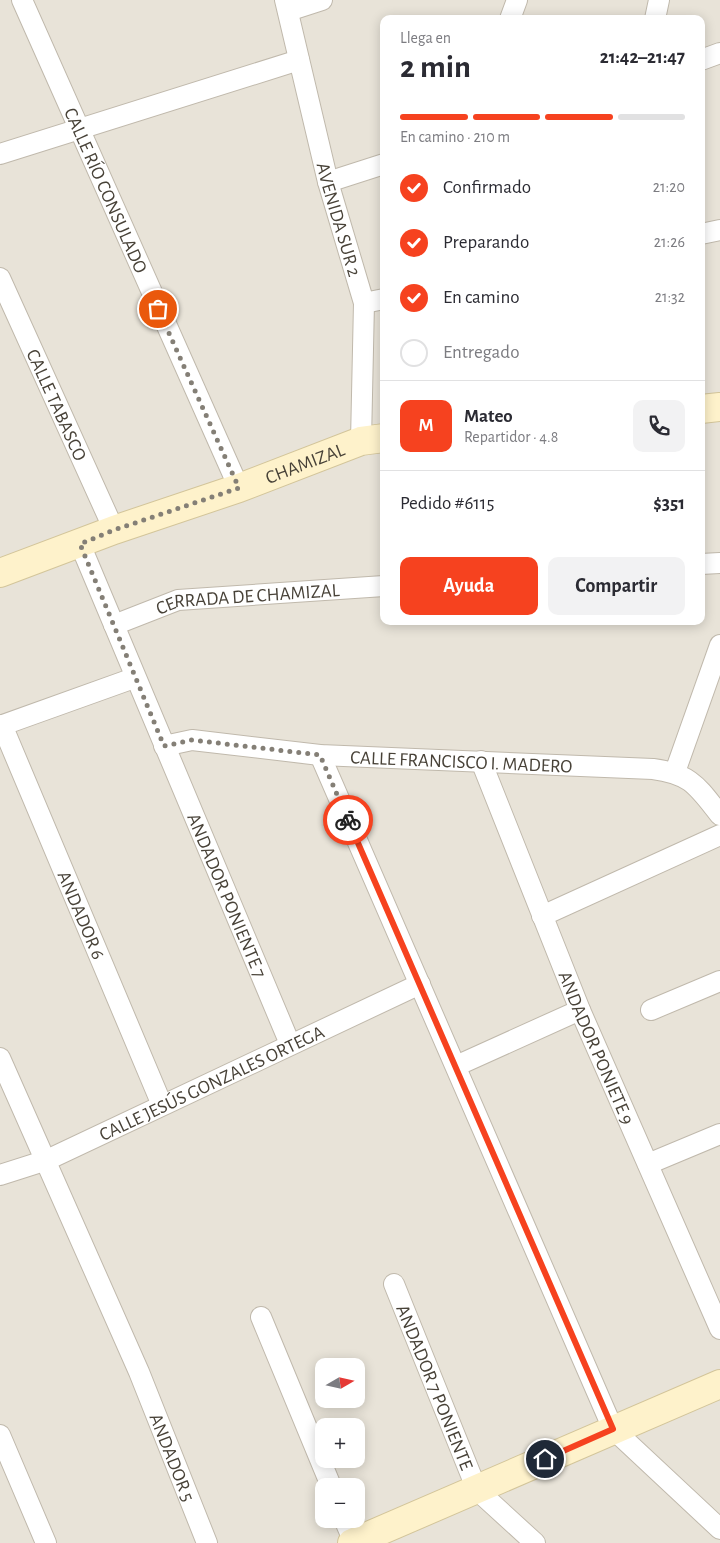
<!DOCTYPE html>
<html lang="es">
<meta charset="utf-8">
<style>
:root{--surface:#fff;--page:#f2f2f3;--text:#2b2b33;--muted:#7c7c81;--line:#e1e1e2;--accent:#f6421f}
body{margin:0;font-family:"Alegreya Sans",sans-serif;background:var(--page);color:var(--text);height:100vh;display:flex;flex-direction:column;font-size:19px;white-space:nowrap}
*{box-sizing:border-box;margin:0}
p{font-size:16px;color:var(--muted)}
.icon{flex:none;width:28px;height:28px;fill:none;stroke:currentColor;stroke-width:2;stroke-linecap:round;stroke-linejoin:round}
.map{position:relative;flex:1;overflow:hidden}
.drawer{position:absolute;left:380px;top:15px;width:325px;height:610px;display:flex;flex-direction:column;background:var(--surface);border-radius:10px;box-shadow:0 2px 12px #0003}
.drawer>*{flex:none}
.needle{width:32px;rotate:81deg}
.controls{position:absolute;left:315px;top:1358px;display:grid;gap:10px}
.controls a{display:grid;place-items:center;width:50px;height:50px;border-radius:10px;background:var(--surface);box-shadow:0 2px 12px #0003;font-size:25px}
.pin{position:absolute;display:grid;place-items:center;width:42px;height:42px;color:#fff;margin:-21px;border:2px solid #fff;border-radius:50%;box-shadow:0 1px 5px #0007}
.courier{position:absolute;display:grid;place-items:center;width:50px;height:50px;margin:-25px;border:4px solid #f6421f;border-radius:50%;background:#fff;color:#222;box-shadow:0 1px 6px #0007}
.overview em{font-style:normal;font-weight:700}
.overview div{display:flex;flex-direction:column-reverse}
.overview{display:flex;align-items:center;justify-content:space-between;height:85px;padding:0 20px}
h1{font-size:32px;font-weight:700;line-height:38px}
.bar{display:grid;grid-template-columns:repeat(4,1fr);gap:8px 5px;align-content:center;height:60px;padding:0 20px}
.bar i{height:6px;border-radius:4px;background:var(--line)}
.bar .current{background:var(--accent)}
.bar p{grid-column:span 4}
.line{display:flex;align-items:center;gap:12px;padding:0 20px;border-top:1px solid var(--line)}
.line div{flex:1}
.round{display:grid;place-items:center;flex:none;width:52px;height:52px;border-radius:10px;background:var(--page)}
ol{padding:0 20px;list-style:none}
li{display:flex;align-items:center;gap:15px;height:55px}
li p{margin-inline-start:auto}
li .icon{padding:5px;border-radius:50%;background:var(--accent);color:#fff;stroke-width:4}
li:last-child{color:var(--muted)}
li i{width:28px;height:28px;border:2px solid var(--line);border-radius:50%}
.button{display:flex;gap:10px;margin-top:auto;padding:10px 20px}
.button a{flex:1;height:58px;border-radius:10px;background:var(--accent);color:#fff;font-size:20px;font-weight:700;line-height:58px;text-align:center}
.button a+a{background:var(--page);color:var(--text)}
.map>svg:first-child{display:block}
</style>
<div class="map">
<svg width="720" height="1543" viewBox="0 0 720 1543">
<rect width="100%" height="100%" fill="#f4f1ea"/>
<!-- residential -->
<path fill="#e8e3d8" fill-rule="evenodd" d="M 0,0 L 720,0 L 720,1543 L 0,1543 ZM 384,19 L 701,19 L 701,621 L 384,621 ZM 324,1366 L 356,1366 L 356,1399 L 324,1399 ZM 324,1426 L 356,1426 L 356,1459 L 324,1459 ZM 324,1486 L 356,1486 L 356,1519 L 324,1519 Z"/>
<g fill="none" stroke-linecap="round" stroke-linejoin="round">
<defs>
<g id="street">
<path id="s1" d="M 22,0 L 239,488"/>
<path id="s2" d="M 285,0 L 328,182 L 364,303 L 361,441"/>
<polyline points="288,11 322,0"/>
<polyline points="510,19 517,0"/>
<polyline points="655,19 659,0"/>
<polyline points="701,60 720,53"/>
<polyline points="0,154 299,60"/>
<polyline points="328,182 384,164"/>
<polyline points="701,234 720,230"/>
<path id="s3" d="M 0,278 L 114,530"/>
<polyline points="364,303 384,299"/>
<path id="s4" d="M 80,544 L 290,1044"/>
<polyline points="701,564 720,563"/>
<path id="s5" d="M 114,625 L 178,600 L 384,586"/>
<path id="s6" d="M 2,725 L 162,1105"/>
<polyline points="0,726 134,678"/>
<path id="s7" d="M 164,746 L 192,740 L 320,755 L 653,769 C 691,774 697,786 720,815"/>
<polyline points="320,755 613,1429 720,1529"/>
<path id="s8" d="M 481,761 L 580,1010 L 720,1329"/>
<polyline points="675,772 720,645"/>
<polyline points="542,916 720,835"/>
<polyline points="651,1010 720,981"/>
<path id="s9" d="M 0,1058 L 139,1372 L 207,1543"/>
<polyline points="456,1066 580,1010"/>
<polyline points="648,1164 720,1134"/>
<path id="s10" d="M 0,1175 L 47,1160 L 420,984"/>
<path id="s11" d="M 394,1284 L 477,1490 L 535,1543"/>
<polyline points="261,1317 331,1486"/>
<polyline points="0,1435 46,1543"/>
<polyline points="344,1519 354,1542"/>
</g>
<g id="secondary">
<polyline points="701,409 720,407"/>
<path id="s12" d="M 0,573 L 114,530 L 239,488 L 361,441 L 384,438"/>
<polyline points="352,1543 720,1384"/>
</g>
</defs>
<!-- street casing -->
<use href="#street" stroke="#c0b9ac" stroke-width="22"/>
<!-- secondary casing -->
<use href="#secondary" stroke="#d3c59a" stroke-width="30"/>
<!-- street -->
<use href="#street" stroke="#fff" stroke-width="20"/>
<!-- secondary -->
<use href="#secondary" stroke="#fef2cb" stroke-width="28"/>
</g>
<g fill="none" stroke-linecap="round" stroke-linejoin="round">
<!-- done -->
<polyline stroke="#847f76" stroke-width="5" stroke-dasharray="0 9" points="158,309 239,488 114,530 80,544 164,746 192,740 320,755 348,820"/>
<!-- route -->
<polyline stroke="#f6421f" stroke-width="6" points="348,820 613,1429 545,1459"/>
</g>
<g text-anchor="middle" stroke-width="4" stroke-linejoin="round" paint-order="stroke">
<!-- street labels -->
<g font-size="19" fill="#484238" stroke="#fff">
<text dy="7" stroke="none"><textPath href="#s1" startOffset="208">CALLE RÍO CONSULADO</textPath></text>
<text dy="7" stroke="none"><textPath href="#s2" startOffset="226">AVENIDA SUR 2</textPath></text>
<text dy="7" stroke="none"><textPath href="#s3" startOffset="139">CALLE TABASCO</textPath></text>
<text dy="7" stroke="none"><textPath href="#s12" startOffset="324">CHAMIZAL</textPath></text>
<text dy="7" stroke="none"><textPath href="#s5" startOffset="138">CERRADA DE CHAMIZAL</textPath></text>
<text dy="7" stroke="none"><textPath href="#s7" startOffset="299">CALLE FRANCISCO I. MADERO</textPath></text>
<text dy="7" stroke="none"><textPath href="#s4" startOffset="381">ANDADOR PONIENTE 7</textPath></text>
<text dy="7" stroke="none"><textPath href="#s6" startOffset="206">ANDADOR 6</textPath></text>
<text dy="7" stroke="none"><textPath href="#s8" startOffset="309">ANDADOR PONIETE 9</textPath></text>
<text dy="7" stroke="none"><textPath href="#s10" startOffset="231">CALLE JESÚS GONZALES ORTEGA</textPath></text>
<text dy="7" stroke="none"><textPath href="#s11" startOffset="111">ANDADOR 7 PONIENTE</textPath></text>
<text dy="7" stroke="none"><textPath href="#s9" startOffset="435">ANDADOR 5</textPath></text>
</g>
</g>
</svg>
<div class="controls">
<a><svg class="needle" viewBox="-14 -14 28 28"><path d="M0-13l5 13h-10z" fill="#e53935"/><path d="M0 13l5-13h-10z" fill="#7c7c81"/></svg></a>
<a>+</a>
<a>−</a>
</div>
<div class="pin" style="left:158px;top:309px;background:#ea580c"><svg class="icon" aria-label="bag" viewBox="0 0 24 24"><path d="M5 8h14l-1 12H6zM9 8a3 3 0 0 1 6 0"/></svg></div>
<div class="pin" style="left:545px;top:1459px;background:#1f2937"><svg class="icon" aria-label="home" viewBox="0 0 24 24"><path d="M3 11l9-7 9 7M6 9v11h12V9"/></svg></div>
<div class="courier" style="left:348px;top:820px"><svg class="icon" aria-label="bike" viewBox="0 0 24 24"><circle cx="6" cy="16" r="4"/><circle cx="18" cy="16" r="4"/><path d="M6 16l4-8h5l3 8M10 8l3 8H6M13 5h3"/></svg></div>
<section class="drawer">
<div class="overview"><div><h1>2 min</h1><p>Llega en</p></div><em>21:42–21:47</em></div>
<div class="bar"><i class="current"></i><i class="current"></i><i class="current"></i><i></i><p>En camino · 210 m</p></div>
<ol>
<li><svg class="icon" aria-label="check" viewBox="0 0 24 24"><path d="M5 12l5 5 9-10"/></svg>Confirmado<p>21:20</p></li>
<li><svg class="icon" aria-label="check" viewBox="0 0 24 24"><path d="M5 12l5 5 9-10"/></svg>Preparando<p>21:26</p></li>
<li><svg class="icon" aria-label="check" viewBox="0 0 24 24"><path d="M5 12l5 5 9-10"/></svg>En camino<p>21:32</p></li>
<li><i></i>Entregado</li>
</ol>
<div class="line" style="height:90px"><b class="round" style="background:var(--accent);color:#fff">M</b><div><b>Mateo</b><p>Repartidor · 4.8</p></div><a class="round"><svg class="icon" aria-label="phone" viewBox="0 0 24 24"><path d="M5 4h4l2 5-3 2q2 4 5 5l2-3 5 2v4C11 20 4 13 5 4z"/></svg></a></div>
<div class="line" style="height:65px"><div>Pedido #6115</div><b>$351</b></div>
<div class="button"><a>Ayuda</a><a>Compartir</a></div>
</section>
</div>
